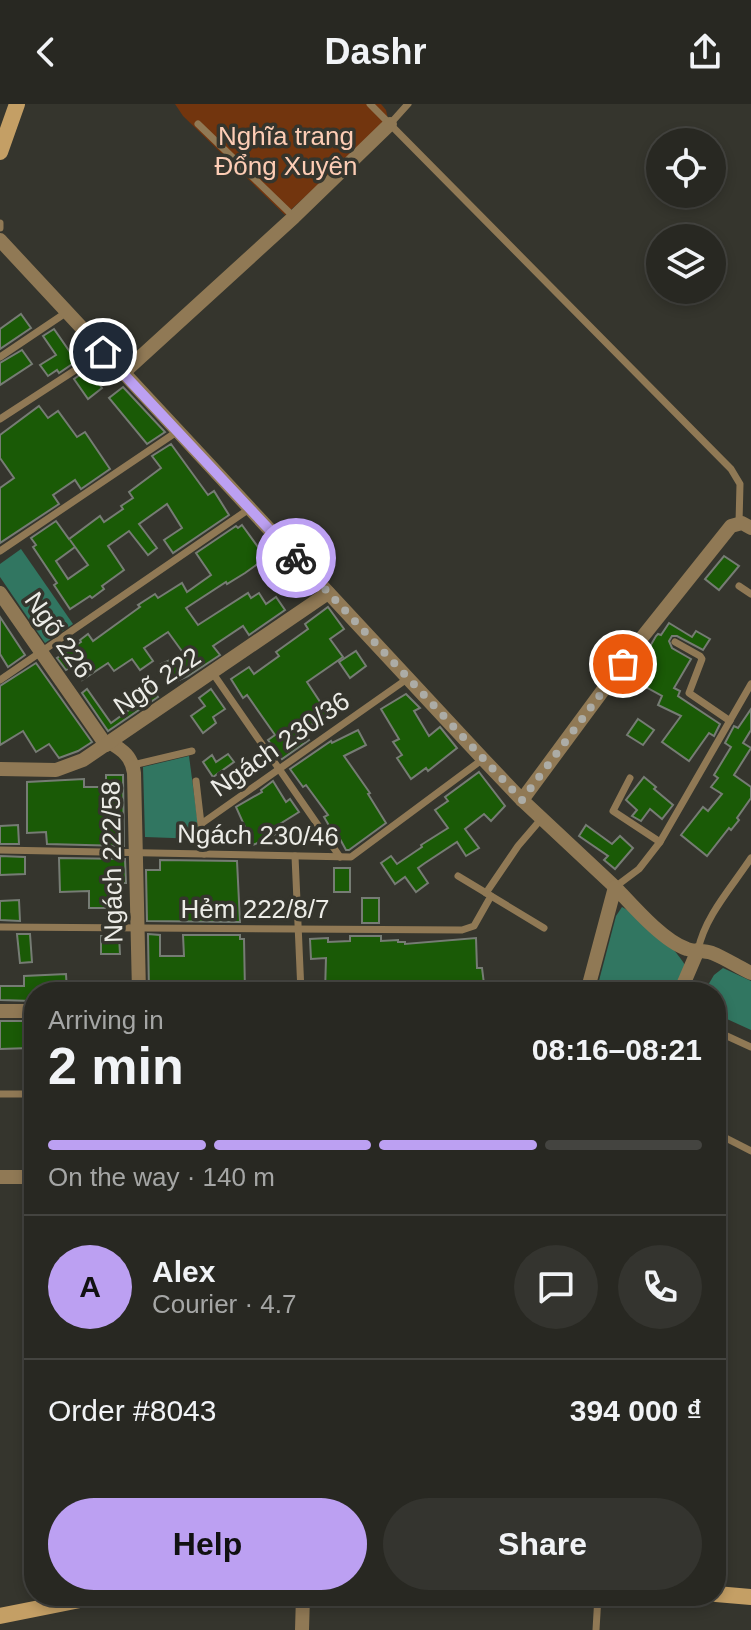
<!DOCTYPE html>
<meta charset="utf-8">
<style>
:root{--surface:#282822;--page:#34342f;--text:#f1f3f6;--muted:#a5a6a5;--line:#444440;--accent:#bca0f2}
body{margin:0;font-family:Helvetica,sans-serif;background:var(--page);color:var(--text);height:100vh;display:flex;flex-direction:column;font-size:30px;white-space:nowrap}
*{box-sizing:border-box;margin:0}
p{font-size:26px;color:var(--muted)}
.icon{flex:none;width:44px;height:44px;fill:none;stroke:currentColor;stroke-width:2;stroke-linecap:round;stroke-linejoin:round}
.map{position:relative;flex:1;overflow:hidden}
.details{position:absolute;left:24px;top:878px;width:702px;height:624px;display:flex;flex-direction:column;background:var(--surface);border-radius:32px;box-shadow:0 4px 12px #0003,0 0 0 2px var(--line)}
.details>*{flex:none}
.controls{position:absolute;left:646px;top:24px;display:grid;gap:16px}
.controls a{display:grid;place-items:center;width:80px;height:80px;border-radius:50%;background:var(--surface);box-shadow:0 4px 12px #0003,0 0 0 2px var(--line);font-size:40px}
.pin{position:absolute;display:grid;place-items:center;width:68px;height:68px;color:#fff;margin:-34px;border:4px solid #fff;border-radius:50%;box-shadow:0 2px 8px #0007}
.courier{position:absolute;display:grid;place-items:center;width:80px;height:80px;margin:-40px;border:6px solid #bca0f2;border-radius:50%;background:#fff;color:#222;box-shadow:0 2px 10px #0007}
.head em{font-style:normal;font-weight:600}
.head div{display:flex;flex-direction:column-reverse}
.head{display:flex;align-items:center;justify-content:space-between;height:136px;padding:0 24px}
h1{font-size:52px;font-weight:600;line-height:60px}
.bar{display:grid;grid-template-columns:repeat(4,1fr);gap:12px 8px;align-content:center;height:96px;padding:0 24px}
.bar i{height:10px;border-radius:6px;background:var(--line)}
.bar .selected{background:var(--accent)}
.bar p{grid-column:span 4}
.line{display:flex;align-items:center;gap:20px;padding:0 24px;border-top:2px solid var(--line)}
.line div{flex:1}
.round{display:grid;place-items:center;flex:none;width:84px;height:84px;border-radius:42px;background:var(--page)}
.action{display:flex;gap:16px;margin-top:auto;padding:16px 24px}
.action a{flex:1;height:92px;border-radius:48px;background:var(--accent);color:#111;font-size:32px;font-weight:600;line-height:92px;text-align:center}
.action a+a{background:var(--page);color:var(--text)}
header{display:flex;justify-content:space-between;align-items:center;height:104px;padding:0 24px;background:var(--surface);font-size:36px;font-weight:600}
.map>svg:first-child{display:block}
</style>
<header><svg class="icon" aria-label="back" viewBox="0 0 24 24"><path d="M15 5l-7 7 7 7"/></svg>Dashr<svg class="icon" aria-label="share" viewBox="0 0 24 24"><path d="M12 15V3M7 8l5-5 5 5M5 13v7h14v-7"/></svg></header>
<div class="map">
<svg width="751" height="1526" viewBox="0 0 751 1526">
<rect width="100%" height="100%" fill="#35352d"/>
<!-- green -->
<polygon fill="#72350e" points="175,0 381,0 386,6 388,15 383,22 285,111 183,12"/>
<!-- water -->
<g fill="#317661">
<polygon points="21,445 73,520 45,539 0,473 0,460"/>
<polygon points="189,652 200,735 145,733 143,663"/>
<path d="M 622,803 C 643,814 672,840 685,861 L 674,888 L 596,888 L 616,812 Z"/>
<polygon points="723,864 751,877 751,926 716,910 716,888 704,888 714,871"/>
</g>
<!-- building -->
<g fill="#1a5a06" stroke="#767c74" stroke-width="2" fill-rule="evenodd">
<polygon points="21,210 31,224 0,245 0,225"/>
<polygon points="54,225 70,248 81,240 87,250 59,269 57,266 48,272 40,261 56,251 43,232"/>
<polygon points="22,246 32,260 0,281 0,259"/>
<polygon points="88,265 102,284 88,295 74,275"/>
<polygon points="123,283 165,328 147,340 109,294"/>
<polygon points="39,302 48,314 58,307 77,333 85,328 110,365 81,385 75,376 53,391 59,400 0,439 0,384 14,374 0,354 0,331"/>
<path d="M 171,340 L 208,391 L 214,387 L 229,411 L 173,449 L 164,436 L 182,424 L 167,400 L 139,420 L 157,444 L 148,451 L 129,427 L 108,442 L 124,466 L 102,482 L 104,485 L 92,494 L 90,492 L 70,505 L 54,481 L 57,479 L 33,443 L 36,441 L 31,434 L 56,417 L 69,435 L 100,412 L 104,418 L 123,405 L 121,402 L 133,394 L 129,388 L 161,364 L 152,352 ZM 70,436 L 88,461 L 68,475 L 56,457 L 75,443 Z"/>
<polygon points="242,421 266,454 245,469 227,480 226,478 186,504 198,521 248,489 251,494 259,489 266,500 276,493 285,506 249,531 243,522 213,542 220,551 188,572 170,580 161,560 184,550 168,528 144,544 153,557 140,566 132,555 114,567 108,559 82,576 73,562 66,566 57,554 81,538 80,536 88,530 93,537 140,503 138,501 155,490 158,494 182,479 187,488 211,471 196,449 236,422 238,424"/>
<polygon points="724,452 739,462 719,486 705,475"/>
<polygon points="328,503 344,525 330,535 343,553 307,578 328,610 302,627 309,636 282,655 268,636 275,631 247,591 243,594 231,575 249,563 254,570 279,552 276,548 308,525 305,520"/>
<polygon points="0,513 25,551 8,563 0,550"/>
<polygon points="669,519 692,533 696,527 710,535 703,546 677,532 672,532 669,537 672,544 691,555 674,584 680,587 678,592 720,620 714,632 709,629 689,657 662,638 681,612 658,601 662,592 635,577 653,546 649,544 656,532 658,530 661,531"/>
<polygon points="356,547 366,562 350,574 339,558"/>
<polygon points="36,559 92,638 78,647 59,654 49,640 36,648 23,627 0,641 0,582"/>
<polygon points="150,581 158,593 108,627 82,589 87,585 111,619 129,606 124,599"/>
<polygon points="211,585 225,605 213,613 216,619 203,629 191,612 205,602 199,594"/>
<polygon points="406,590 420,604 414,607 429,632 440,623 457,644 428,667 426,664 411,675 397,654 402,651 393,638 399,635 381,605"/>
<polygon points="751,605 751,626 743,639 751,644 734,671 751,683 751,694 737,714 739,716 731,726 729,724 707,752 681,731 703,703 708,707 722,690 711,683 718,674 714,671 731,643 725,639 734,622 738,624"/>
<polygon points="638,615 654,626 643,641 627,631"/>
<polygon points="358,626 366,641 344,652 370,689 368,690 386,719 349,746 346,746 334,724 331,725 324,713 328,711 306,681 303,683 290,665 331,637 332,639"/>
<polygon points="228,650 234,658 213,673 203,658 212,651 216,658"/>
<polygon points="479,668 505,702 491,717 484,710 465,725 479,744 466,752 457,738 425,759 418,764 428,779 416,788 405,773 395,780 381,759 391,752 397,760 422,743 421,741 448,724 435,706 448,697 445,693"/>
<polygon points="106,671 123,671 124,742 47,740 46,728 27,729 27,678 84,675 84,683 106,683"/>
<polygon points="644,673 656,683 654,685 673,701 662,715 650,705 641,717 632,712 637,706 626,696"/>
<polygon points="273,677 286,698 290,695 299,708 267,728 280,728 253,741 236,703 262,688 261,686"/>
<polygon points="18,721 19,740 0,740 0,722"/>
<polygon points="586,721 612,740 620,732 633,744 615,765 604,756 608,752 579,732"/>
<polygon points="0,752 25,753 25,770 0,771"/>
<polygon points="59,754 125,755 126,779 109,779 110,804 89,804 89,787 60,788"/>
<polygon points="160,756 237,757 240,818 147,817 146,766 160,766"/>
<rect x="334" y="764" width="16" height="24"/>
<rect x="362" y="794" width="17" height="25"/>
<polygon points="19,796 20,817 0,816 0,797"/>
<polygon points="17,830 30,830 32,858 20,859"/>
<polygon points="148,830 160,831 160,852 184,852 183,831 240,831 240,835 244,835 245,888 149,888"/>
<polygon points="101,832 119,832 120,850 101,850"/>
<polygon points="350,832 381,832 381,837 398,836 398,838 405,838 405,840 476,834 477,864 482,864 485,888 325,888 326,854 311,855 310,835 328,834 328,838 350,837"/>
<polygon points="66,870 67,888 33,888 33,897 0,896 0,882 24,882 24,872"/>
<polygon points="0,917 30,917 30,944 0,945"/>
</g>
<g fill="none" stroke-linecap="round" stroke-linejoin="round">
<!-- lane -->
<g stroke="#907955" stroke-width="7">
<polyline points="370,0 731,365 740,380 739,419"/>
<polyline points="198,20 294,113"/>
<polyline points="390,20 408,0"/>
<polyline points="0,119 0,124"/>
<polyline points="0,253 67,208"/>
<polyline points="0,315 103,248"/>
<polyline points="0,447 178,327"/>
<polyline points="739,482 751,490"/>
<polyline points="675,538 700,552 702,555 689,589 730,617"/>
<polyline points="212,568 340,753"/>
<polyline points="0,576 249,405"/>
<polyline points="133,661 192,647"/>
<polyline points="630,674 613,707 660,738"/>
<polyline points="196,677 201,720"/>
<polyline points="0,746 351,753 483,655"/>
<polyline points="204,750 201,720 407,575"/>
<polyline points="295,752 301,888"/>
<polyline points="458,772 544,824"/>
<polyline points="615,783 639,765 660,738 751,580"/>
<polyline points="486,789 518,742 542,714"/>
<polyline points="0,823 462,826 474,822 491,792"/>
<path d="M 698,846 C 705,812 732,783 751,754"/>
<polyline points="716,927 751,943"/>
<polyline points="0,990 34,990"/>
<polyline points="716,1029 751,1047"/>
<polyline points="596,1526 598,1492"/>
</g>
<!-- street -->
<g stroke="#907955" stroke-width="14">
<polyline points="0,136 483,655 522,696 615,783"/>
<polyline points="123,269 294,113 390,20"/>
<polyline points="0,489 106,641"/>
<path d="M 109,638 C 123,646 132,653 134,669 L 139,888"/>
<polyline points="0,665 56,666 83,656 328,489"/>
<polyline points="522,696 640,536 731,422 742,419 751,424"/>
<path d="M 587,888 L 615,783 C 633,802 663,837 687,845 C 695,848 703,846 712,849 C 725,854 738,863 751,869"/>
<polyline points="680,888 698,846"/>
<polyline points="0,907 34,907"/>
<polyline points="0,1073 34,1073"/>
<polyline points="302,1526 303,1492"/>
</g>
<!-- secondary -->
<g stroke="#c49f65" stroke-width="16">
<polyline points="0,48 17,0"/>
<polyline points="716,1490 751,1493"/>
<polyline points="0,1512 100,1492"/>
</g>
</g>
<g fill="none" stroke-linecap="round" stroke-linejoin="round">
<!-- done -->
<polyline stroke="#acaca6" stroke-width="8" stroke-dasharray="0 14.4" points="296,454 522,696 623,560"/>
<!-- route -->
<polyline stroke="#bca0f2" stroke-width="10" points="103,248 296,454"/>
</g>
<g text-anchor="middle" stroke-width="7" stroke-linejoin="round" paint-order="stroke">
<!-- park labels -->
<g font-size="26" fill="#fdcdb5" stroke="#35352d">
<text x="286" y="41">Nghĩa trang<tspan x="286" dy="30">Đổng Xuyên</tspan></text>
</g>
<!-- street labels -->
<g font-size="26" fill="#ecece7" stroke="#35352d">
<text transform="translate(59 531) rotate(55)" y="9">Ngõ 226</text>
<text transform="translate(157 577) rotate(-34)" y="9">Ngõ 222</text>
<text transform="translate(280 640) rotate(-35)" y="9">Ngách 230/36</text>
<text transform="translate(258 731) rotate(1)" y="9">Ngách 230/46</text>
<text transform="translate(112 758) rotate(-91)" y="9">Ngách 222/58</text>
<text x="255" y="814">Hẻm 222/8/7</text>
</g>
</g>
</svg>
<div class="controls">
<a><svg class="icon" aria-label="locate" viewBox="0 0 24 24"><circle cx="12" cy="12" r="6"/><path d="M12 2v4M12 18v4M2 12h4M18 12h4"/></svg></a>
<a><svg class="icon" aria-label="layers" viewBox="0 0 24 24"><path d="M12 4l9 5-9 5-9-5zM3 14l9 5 9-5"/></svg></a>
</div>
<div class="pin" style="left:623px;top:560px;background:#ea580c"><svg class="icon" aria-label="bag" viewBox="0 0 24 24"><path d="M5 8h14l-1 12H6zM9 8a3 3 0 0 1 6 0"/></svg></div>
<div class="pin" style="left:103px;top:248px;background:#1f2937"><svg class="icon" aria-label="home" viewBox="0 0 24 24"><path d="M3 11l9-7 9 7M6 9v11h12V9"/></svg></div>
<div class="courier" style="left:296px;top:454px"><svg class="icon" aria-label="bike" viewBox="0 0 24 24"><circle cx="6" cy="16" r="4"/><circle cx="18" cy="16" r="4"/><path d="M6 16l4-8h5l3 8M10 8l3 8H6M13 5h3"/></svg></div>
<section class="details">
<div class="head"><div><h1>2 min</h1><p>Arriving in</p></div><em>08:16–08:21</em></div>
<div class="bar"><i class="selected"></i><i class="selected"></i><i class="selected"></i><i></i><p>On the way · 140 m</p></div>
<div class="line" style="height:144px"><b class="round" style="background:var(--accent);color:#111">A</b><div><b>Alex</b><p>Courier · 4.7</p></div><a class="round"><svg class="icon" aria-label="chat" viewBox="0 0 24 24"><path d="M4 5h16v11H9l-5 4z"/></svg></a><a class="round"><svg class="icon" aria-label="phone" viewBox="0 0 24 24"><path d="M5 4h4l2 5-3 2q2 4 5 5l2-3 5 2v4C11 20 4 13 5 4z"/></svg></a></div>
<div class="line" style="height:104px"><div>Order #8043</div><b>394 000 ₫</b></div>
<div class="action"><a>Help</a><a>Share</a></div>
</section>
</div>
